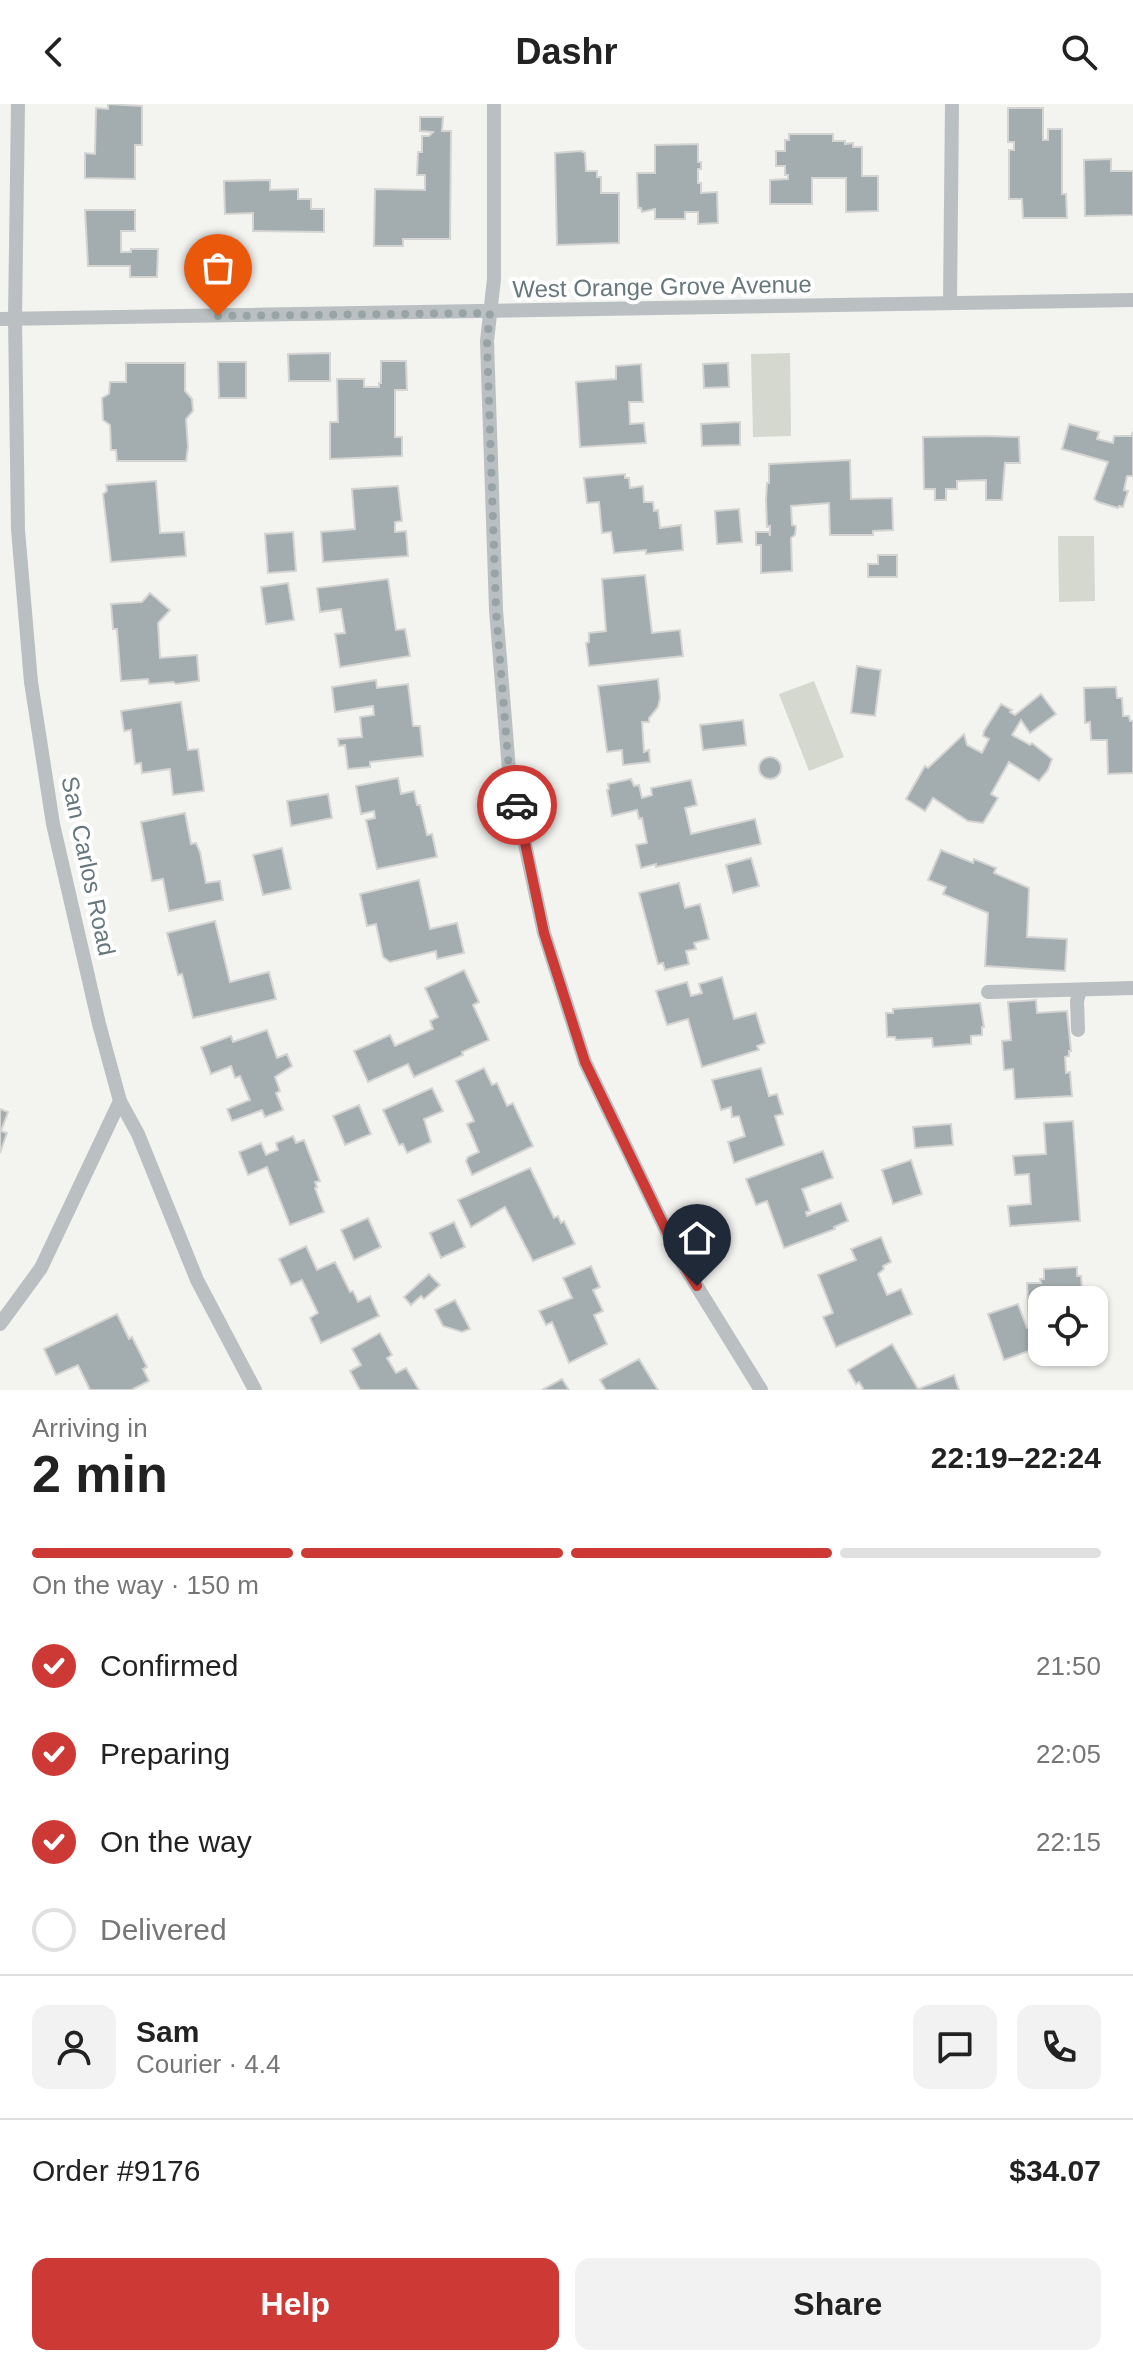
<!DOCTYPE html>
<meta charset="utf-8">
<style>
:root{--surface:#fff;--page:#f2f2f2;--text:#222;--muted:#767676;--line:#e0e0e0;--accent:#cd3935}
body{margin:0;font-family:Arial,sans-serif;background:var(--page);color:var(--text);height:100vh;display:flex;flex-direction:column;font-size:30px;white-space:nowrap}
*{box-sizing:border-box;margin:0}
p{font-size:26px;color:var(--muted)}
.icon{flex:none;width:44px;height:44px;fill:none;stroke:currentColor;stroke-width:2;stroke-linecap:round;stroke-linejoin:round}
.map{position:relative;height:1286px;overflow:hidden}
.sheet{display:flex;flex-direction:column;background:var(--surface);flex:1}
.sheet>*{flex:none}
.buttons{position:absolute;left:1028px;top:1182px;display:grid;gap:16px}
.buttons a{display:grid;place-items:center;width:80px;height:80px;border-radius:16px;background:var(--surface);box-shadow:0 2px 6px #0004;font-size:40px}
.pin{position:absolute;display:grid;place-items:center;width:68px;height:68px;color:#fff;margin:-82px -34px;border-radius:50% 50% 50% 0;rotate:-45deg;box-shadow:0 0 8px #0007}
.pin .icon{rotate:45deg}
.courier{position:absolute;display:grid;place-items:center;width:80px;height:80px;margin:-40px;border:6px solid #cd3935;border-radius:50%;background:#fff;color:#222;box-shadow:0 2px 10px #0007}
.head em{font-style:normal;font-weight:600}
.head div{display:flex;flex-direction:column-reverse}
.head{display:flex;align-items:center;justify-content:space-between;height:136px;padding:0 32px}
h1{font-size:52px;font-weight:600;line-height:60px}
.bar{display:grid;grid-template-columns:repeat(4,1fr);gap:12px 8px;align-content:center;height:96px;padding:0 32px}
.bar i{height:10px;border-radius:6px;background:var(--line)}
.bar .selected{background:var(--accent)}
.bar p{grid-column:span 4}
.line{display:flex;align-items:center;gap:20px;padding:0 32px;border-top:2px solid var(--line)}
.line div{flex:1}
.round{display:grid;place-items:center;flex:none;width:84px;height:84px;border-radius:16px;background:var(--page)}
ol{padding:0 32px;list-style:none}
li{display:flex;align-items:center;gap:24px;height:88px}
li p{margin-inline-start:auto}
li .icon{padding:8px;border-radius:50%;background:var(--accent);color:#fff;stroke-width:4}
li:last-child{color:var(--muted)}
li i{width:44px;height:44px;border:4px solid var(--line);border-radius:50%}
.action{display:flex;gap:16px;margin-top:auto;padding:16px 32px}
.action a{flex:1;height:92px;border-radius:16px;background:var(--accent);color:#fff;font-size:32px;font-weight:600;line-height:92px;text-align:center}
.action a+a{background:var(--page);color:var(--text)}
header{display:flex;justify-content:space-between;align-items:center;height:104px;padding:0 32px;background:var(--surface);font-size:36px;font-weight:600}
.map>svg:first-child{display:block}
</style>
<header><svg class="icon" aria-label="back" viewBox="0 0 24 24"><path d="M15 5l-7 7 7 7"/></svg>Dashr<svg class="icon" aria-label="search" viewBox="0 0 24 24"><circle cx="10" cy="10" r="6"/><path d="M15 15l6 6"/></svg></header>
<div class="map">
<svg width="1133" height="1286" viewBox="0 0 1133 1286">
<rect width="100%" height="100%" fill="#f3f3f0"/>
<!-- green -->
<g fill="#d4d8cf">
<polygon points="790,249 791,332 753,333 751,250"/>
<polygon points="1058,432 1094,432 1095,497 1059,498"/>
<polygon points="814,577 844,653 809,667 779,590"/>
</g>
<!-- building -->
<g fill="#a3acae" stroke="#d4d4d3" stroke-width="2">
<polygon points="108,0 142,2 142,41 135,41 135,75 85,74 85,49 95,50 96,4 108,5"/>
<polygon points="1008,4 1043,4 1043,36 1048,36 1048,25 1062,25 1062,90 1066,90 1067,114 1023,114 1022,95 1009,95 1009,46 1014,46 1014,38 1008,38"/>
<polygon points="420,13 443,13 442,27 451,27 450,135 403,135 403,142 374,142 375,85 425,86 425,71 417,71 418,48 422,48 422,32 429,32 433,28 420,27"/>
<polygon points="789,30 833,30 833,37 845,37 845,40 853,39 853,43 862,43 862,72 878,72 878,107 846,108 846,74 812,74 812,100 770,100 770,76 788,75 788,71 785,71 785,62 776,62 776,47 785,47 785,36 789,36"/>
<polygon points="698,40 698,58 701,58 701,65 698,65 698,79 701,79 701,89 717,88 718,119 698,120 698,108 685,108 685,115 655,115 655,105 642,108 641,104 638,104 637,69 655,69 655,41"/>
<polygon points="581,47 585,49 586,67 597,67 597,73 601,73 601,89 619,89 619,139 557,141 555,49"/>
<polygon points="1111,55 1111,67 1133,67 1133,111 1085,112 1084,56"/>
<polygon points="270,76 270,86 298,85 298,95 311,95 311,105 324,105 324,128 253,127 253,109 225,110 224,77"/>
<polygon points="85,106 135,106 135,127 121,127 121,148 131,148 131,145 158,145 157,173 130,173 130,162 88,162"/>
<polygon points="330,249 330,277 289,277 288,250"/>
<polygon points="381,257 406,257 407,286 395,286 395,333 402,333 402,352 330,355 330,318 338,318 337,275 364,275 364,283 379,283 379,279 381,279"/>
<polygon points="218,258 246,258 246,294 219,294"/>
<polygon points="126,259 185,259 185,287 192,295 193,307 186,315 188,343 186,357 117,357 116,346 111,346 110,321 103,316 102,294 109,290 110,278 126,278"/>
<polygon points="728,259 729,283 704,284 703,260"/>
<polygon points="641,260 643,298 629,298 630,320 644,319 646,339 580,343 576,278 616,275 616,262"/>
<polygon points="740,318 740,341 702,342 701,320"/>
<polygon points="1069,320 1099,328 1097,335 1113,339 1114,332 1131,332 1133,328 1133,372 1127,372 1124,386 1128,387 1123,403 1119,402 1118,404 1098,398 1094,395 1108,358 1062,345"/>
<polygon points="984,332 1019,333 1020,359 1005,359 1002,396 986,396 986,376 957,377 957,385 946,385 946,396 935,396 935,385 924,385 923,333"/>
<polygon points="850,356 851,395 892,394 893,426 873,427 873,431 830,431 829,399 791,402 792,421 796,422 795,431 791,434 792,467 761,469 761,441 756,441 756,428 769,428 770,432 770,422 767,423 766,396 767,379 769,379 769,360"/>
<polygon points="625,370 625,374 629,374 630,384 643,382 644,398 653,398 654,407 658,406 660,424 681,421 683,446 646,450 646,446 614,449 611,428 602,429 599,398 587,399 584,374"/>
<polygon points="156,377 160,429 184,428 186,452 111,458 103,390 107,387 106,381"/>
<polygon points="398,382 402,417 395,418 395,428 406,427 408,452 323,458 321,428 355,425 352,385"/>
<polygon points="739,405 742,438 717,440 715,407"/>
<polygon points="293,428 296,467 268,469 265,430"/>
<polygon points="878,451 897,451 897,473 868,473 868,460 878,460"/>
<polygon points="645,471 652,529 680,526 683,552 589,562 586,539 589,538 589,529 606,527 602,475"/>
<polygon points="388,475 396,526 405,525 410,552 340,563 335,530 345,529 341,505 320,508 317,484"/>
<polygon points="288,479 294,516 266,520 261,483"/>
<polygon points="150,489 170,506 158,519 160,554 197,551 199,577 176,580 173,578 149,580 148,575 121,577 117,525 113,525 111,500 142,498"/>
<polygon points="857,562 881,566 875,612 851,609"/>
<polygon points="658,575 660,594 658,603 649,614 649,618 642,618 644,648 649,646 650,658 623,661 622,646 607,648 598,582"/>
<polygon points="376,576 377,584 408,580 413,622 420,622 423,652 370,658 370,663 348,665 345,641 339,642 338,635 362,633 360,613 374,611 373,602 335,608 332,583"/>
<polygon points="1116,583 1117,594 1122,594 1123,612 1129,612 1130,617 1133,617 1133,669 1108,670 1107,636 1091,636 1090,618 1085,619 1084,584"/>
<polygon points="1041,590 1056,610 1030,629 1021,616 1012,631 1030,641 1032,639 1052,655 1048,666 1039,677 1009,658 991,690 998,694 983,719 968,717 933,694 925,707 906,695 925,662 928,664 964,630 967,641 982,649 989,635 983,632 984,627 1001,600 1012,606 1010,608 1015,611"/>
<polygon points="181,598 188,646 198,645 204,687 173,691 170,665 142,669 141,659 135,660 131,626 124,627 121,607"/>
<polygon points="743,616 746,641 703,646 700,621"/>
<circle cx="770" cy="664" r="11"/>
<polygon points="398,674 401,690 414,687 417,701 420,701 427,731 432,730 437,753 377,765 366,716 375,714 374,707 361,710 356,682"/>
<polygon points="631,675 634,682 639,681 642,694 652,691 651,684 691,676 697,701 685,704 691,730 755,715 761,740 656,763 656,760 641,764 636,741 647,739 642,714 639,715 637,706 612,712 607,686 609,685 608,680"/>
<polygon points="328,690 332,714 291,722 287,697"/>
<polygon points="185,709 191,740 196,739 200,748 206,779 220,777 223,796 169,807 163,775 152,777 141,718"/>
<polygon points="282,744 291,785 263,791 253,751"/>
<polygon points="941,746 973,759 974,755 996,764 994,769 1029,784 1027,833 1067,835 1065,867 985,862 988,809 943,790 946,783 928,776"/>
<polygon points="751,754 759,782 733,789 726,761"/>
<polygon points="419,776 430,825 457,819 464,849 437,855 436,847 390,858 383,853 376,820 367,822 360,790"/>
<polygon points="679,779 685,804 700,800 709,835 694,839 696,845 686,847 689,860 665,866 663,859 658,860 639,789"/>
<polygon points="215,817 230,878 269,868 276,895 193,914 182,870 178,871 167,829"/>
<polygon points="464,866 479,898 473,901 489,936 462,948 463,951 414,973 408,960 368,978 354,947 390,931 395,942 433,925 430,917 438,913 425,884"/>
<polygon points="722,873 734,915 756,909 765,939 757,942 759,946 702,963 688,915 667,921 656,887 687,878 691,892 702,889 699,880"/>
<polygon points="1036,896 1037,909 1067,907 1071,947 1069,947 1069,952 1065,953 1066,969 1070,968 1072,992 1015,995 1013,965 1004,966 1002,937 1011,936 1008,898"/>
<polygon points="980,899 984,923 982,923 982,931 971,932 971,940 933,943 932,934 896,936 895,933 887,933 886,909 893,909 893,905"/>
<polygon points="267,926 277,954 287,950 292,962 275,973 280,987 276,989 283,1006 265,1013 262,1006 232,1017 227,1005 250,996 240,972 235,974 231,962 211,970 201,943 231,932 233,938"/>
<polygon points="484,964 492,981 497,979 507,1002 513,999 533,1042 472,1071 466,1057 468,1053 479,1048 467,1020 474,1017 456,977"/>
<polygon points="761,964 769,992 777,990 783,1010 775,1012 784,1041 734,1059 728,1038 745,1032 739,1012 732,1013 731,1003 721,1006 712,976"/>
<polygon points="432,984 443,1007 424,1015 431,1038 407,1049 403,1040 399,1041 383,1006"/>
<polygon points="359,1001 371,1030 345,1041 333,1012"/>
<polygon points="0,1005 8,1008 1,1027 7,1029 0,1049"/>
<polygon points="1073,1017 1080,1117 1010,1122 1008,1102 1031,1100 1029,1070 1015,1071 1013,1052 1046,1050 1044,1019"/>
<polygon points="951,1020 953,1041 915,1044 913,1023"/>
<polygon points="293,1032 296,1039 304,1036 320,1077 315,1078 317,1083 315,1084 324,1108 290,1121 267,1063 248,1071 239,1048 261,1039 266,1051 278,1046 276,1039"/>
<polygon points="823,1047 833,1074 802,1085 810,1107 806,1108 807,1112 841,1099 848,1117 834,1123 835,1125 784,1144 767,1097 756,1101 746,1075"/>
<polygon points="911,1056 922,1090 893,1100 882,1066"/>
<polygon points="530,1064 554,1114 558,1112 561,1119 564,1117 575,1140 533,1157 505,1103 471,1123 458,1096"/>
<polygon points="368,1114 381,1143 354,1156 341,1126"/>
<polygon points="454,1118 465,1143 441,1154 430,1129"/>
<polygon points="881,1133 891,1158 883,1162 884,1165 878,1170 887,1191 901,1185 912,1210 836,1243 823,1213 833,1209 818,1171 856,1156 851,1145"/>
<polygon points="306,1142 317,1166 335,1158 350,1188 353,1187 358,1198 370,1192 379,1212 321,1239 310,1214 318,1209 302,1176 291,1181 279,1155"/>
<polygon points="591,1162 600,1183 593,1186 603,1207 594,1211 607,1240 569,1259 552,1218 546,1221 539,1207 572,1194 563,1174"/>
<polygon points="1077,1163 1077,1172 1081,1172 1083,1196 1042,1196 1042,1242 1004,1256 988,1210 1018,1200 1027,1224 1029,1224 1027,1179 1041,1179 1040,1175 1044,1175 1044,1165"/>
<polygon points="429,1170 440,1181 424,1195 421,1192 411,1201 404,1193"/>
<polygon points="455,1196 470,1225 462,1228 443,1222 435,1206"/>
<polygon points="117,1210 129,1235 132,1233 147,1263 143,1265 149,1277 131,1286 90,1286 78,1261 56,1271 44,1245"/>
<polygon points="380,1229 392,1251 387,1254 396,1269 406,1264 419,1286 360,1286 350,1267 361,1261 352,1245"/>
<polygon points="892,1240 918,1285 954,1271 959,1286 864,1286 859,1278 856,1280 848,1266"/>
<polygon points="639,1255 658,1286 606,1286 600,1276"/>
<polygon points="562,1275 569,1286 542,1286"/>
</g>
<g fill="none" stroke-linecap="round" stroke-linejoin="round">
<!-- minor -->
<g stroke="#babfc1" stroke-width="14">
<polyline points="18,0 15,215 18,426 31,578 53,720 99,920 120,997 138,1030 197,1176 255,1286"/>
<polyline points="494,0 494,175 487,237 496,506 509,666 544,829 585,958 680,1155 761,1286"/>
<polyline points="950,199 952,0"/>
<polyline points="0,215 1133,196"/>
<polyline points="988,888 1133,884"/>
<polyline points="1078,926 1077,897 1080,886"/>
<polyline points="0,1220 41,1164 120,997"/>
</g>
</g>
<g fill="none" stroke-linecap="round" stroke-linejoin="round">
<!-- done -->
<polyline stroke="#97a3a5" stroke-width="8" stroke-dasharray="0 14.4" points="218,212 490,209 487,237 496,506 509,666 517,701"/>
<!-- route -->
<polyline stroke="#cd3935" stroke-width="10" points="517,701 544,829 585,958 680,1155 697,1182"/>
</g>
<g text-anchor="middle" stroke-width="8" stroke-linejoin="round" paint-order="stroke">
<!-- street labels -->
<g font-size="24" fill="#66787d" stroke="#fff">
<text transform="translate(662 183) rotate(-1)" y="8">West Orange Grove Avenue</text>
<text transform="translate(88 762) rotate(78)" y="8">San Carlos Road</text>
</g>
</g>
</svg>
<div class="buttons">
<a><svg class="icon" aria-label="locate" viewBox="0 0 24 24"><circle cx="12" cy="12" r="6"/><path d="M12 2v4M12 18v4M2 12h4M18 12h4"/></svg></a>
</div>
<div class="pin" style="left:218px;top:212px;background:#ea580c"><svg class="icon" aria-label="bag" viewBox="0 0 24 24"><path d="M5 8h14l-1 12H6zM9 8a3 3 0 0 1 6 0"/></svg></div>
<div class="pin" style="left:697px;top:1182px;background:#1f2937"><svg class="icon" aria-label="home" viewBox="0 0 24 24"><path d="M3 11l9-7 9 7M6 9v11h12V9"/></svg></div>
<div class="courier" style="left:517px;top:701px"><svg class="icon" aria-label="car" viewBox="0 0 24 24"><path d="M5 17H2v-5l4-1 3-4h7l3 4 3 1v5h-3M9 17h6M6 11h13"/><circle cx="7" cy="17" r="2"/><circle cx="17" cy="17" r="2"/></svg></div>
</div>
<section class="sheet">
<div class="head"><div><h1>2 min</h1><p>Arriving in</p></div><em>22:19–22:24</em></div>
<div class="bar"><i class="selected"></i><i class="selected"></i><i class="selected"></i><i></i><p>On the way · 150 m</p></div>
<ol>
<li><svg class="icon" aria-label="check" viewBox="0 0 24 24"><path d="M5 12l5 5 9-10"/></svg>Confirmed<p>21:50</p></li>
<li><svg class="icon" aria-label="check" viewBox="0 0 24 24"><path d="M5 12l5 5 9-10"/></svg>Preparing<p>22:05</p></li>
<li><svg class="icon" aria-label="check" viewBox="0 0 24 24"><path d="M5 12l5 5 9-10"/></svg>On the way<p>22:15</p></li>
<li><i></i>Delivered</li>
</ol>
<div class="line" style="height:144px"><a class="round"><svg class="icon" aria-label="person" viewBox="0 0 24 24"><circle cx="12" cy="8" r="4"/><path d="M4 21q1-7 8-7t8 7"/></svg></a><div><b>Sam</b><p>Courier · 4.4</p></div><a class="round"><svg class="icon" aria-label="chat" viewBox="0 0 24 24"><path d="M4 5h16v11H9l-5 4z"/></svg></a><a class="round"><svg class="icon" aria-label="phone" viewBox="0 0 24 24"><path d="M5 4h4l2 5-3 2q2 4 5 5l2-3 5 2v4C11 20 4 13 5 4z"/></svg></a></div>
<div class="line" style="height:104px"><div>Order #9176</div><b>$34.07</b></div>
<div class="action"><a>Help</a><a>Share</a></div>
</section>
